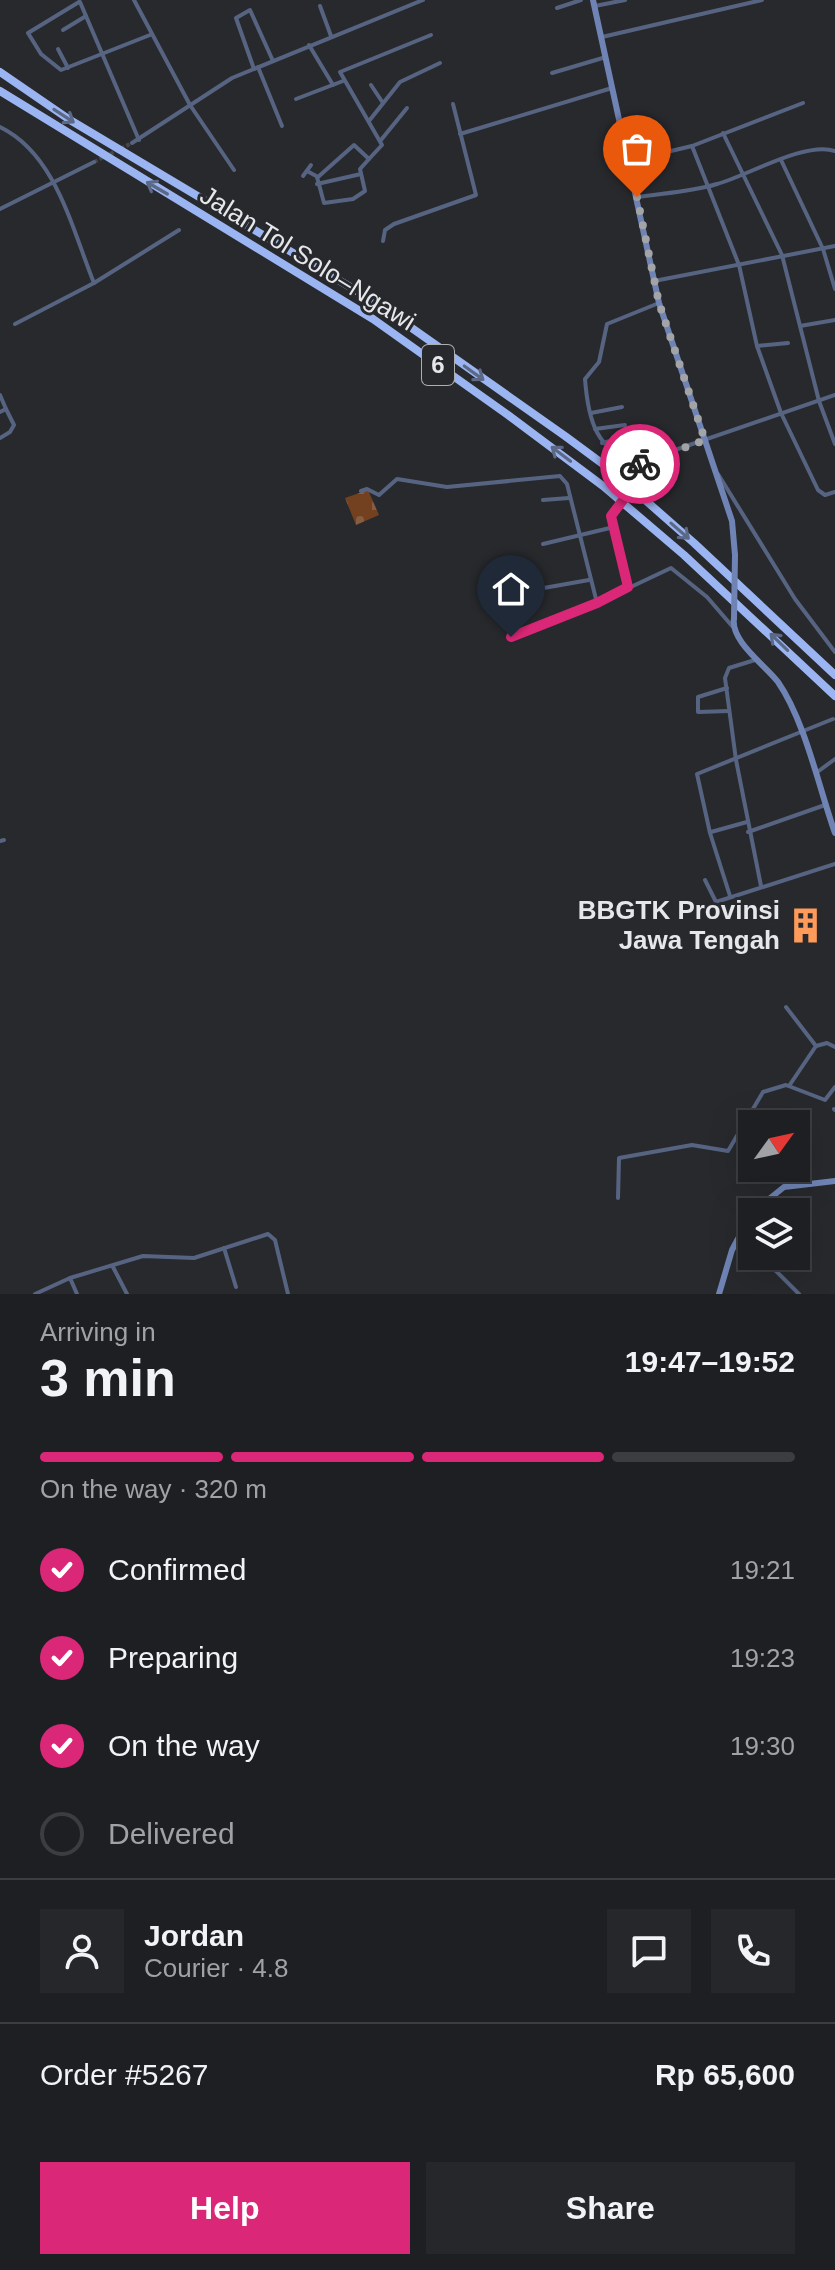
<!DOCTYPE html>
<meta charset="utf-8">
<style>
:root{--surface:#1d1f22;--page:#25272a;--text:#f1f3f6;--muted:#a0a2a5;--line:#3b3d40;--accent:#db2777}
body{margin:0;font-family:Arial,sans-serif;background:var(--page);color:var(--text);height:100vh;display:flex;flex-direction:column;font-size:30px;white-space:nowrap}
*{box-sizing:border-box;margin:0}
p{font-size:26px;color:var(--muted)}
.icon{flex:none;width:44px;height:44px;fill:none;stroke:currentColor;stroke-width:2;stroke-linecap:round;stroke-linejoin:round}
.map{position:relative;height:1294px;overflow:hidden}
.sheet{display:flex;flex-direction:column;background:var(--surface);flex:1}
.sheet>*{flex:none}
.needle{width:52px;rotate:57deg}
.controls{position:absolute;left:738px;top:1110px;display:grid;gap:16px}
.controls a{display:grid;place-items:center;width:72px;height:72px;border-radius:0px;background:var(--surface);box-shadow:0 8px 32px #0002,0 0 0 2px var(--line);font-size:40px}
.pin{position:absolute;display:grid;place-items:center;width:68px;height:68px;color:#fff;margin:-82px -34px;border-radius:50% 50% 50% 0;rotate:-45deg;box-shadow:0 0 8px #0007}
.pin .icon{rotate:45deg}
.courier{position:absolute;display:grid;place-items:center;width:80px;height:80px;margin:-40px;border:6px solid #db2777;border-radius:50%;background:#fff;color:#222;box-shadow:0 2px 10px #0007}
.summary em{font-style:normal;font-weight:800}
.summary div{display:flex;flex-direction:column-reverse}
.summary{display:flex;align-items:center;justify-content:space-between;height:136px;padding:0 40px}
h1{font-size:52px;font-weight:800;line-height:60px}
.bar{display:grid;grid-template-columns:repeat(4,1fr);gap:12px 8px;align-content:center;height:96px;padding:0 40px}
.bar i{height:10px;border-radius:6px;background:var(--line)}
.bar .on{background:var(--accent)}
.bar p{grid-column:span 4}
.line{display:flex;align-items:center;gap:20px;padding:0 40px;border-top:2px solid var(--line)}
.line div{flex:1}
.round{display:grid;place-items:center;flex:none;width:84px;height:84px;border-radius:0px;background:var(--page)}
ol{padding:0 40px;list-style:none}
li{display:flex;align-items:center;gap:24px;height:88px}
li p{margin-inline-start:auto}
li .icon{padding:8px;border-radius:50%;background:var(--accent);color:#fff;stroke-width:4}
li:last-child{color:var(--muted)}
li i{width:44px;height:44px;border:4px solid var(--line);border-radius:50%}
.primary-button{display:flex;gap:16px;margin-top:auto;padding:16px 40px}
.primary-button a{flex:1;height:92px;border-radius:0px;background:var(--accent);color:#fff;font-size:32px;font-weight:800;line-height:92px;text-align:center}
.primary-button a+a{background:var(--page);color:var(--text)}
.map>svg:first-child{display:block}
</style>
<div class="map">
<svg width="835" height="1294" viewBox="0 0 835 1294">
<defs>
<pattern id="cemetery-stones" width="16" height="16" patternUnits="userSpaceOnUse" patternTransform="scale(2)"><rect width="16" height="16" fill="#73411f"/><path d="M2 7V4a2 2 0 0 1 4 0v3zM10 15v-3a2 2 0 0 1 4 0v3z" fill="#875c40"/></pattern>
</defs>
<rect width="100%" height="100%" fill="#27292d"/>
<!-- cemetery -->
<polygon fill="url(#cemetery-stones)" points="368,490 379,515 356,525 345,498"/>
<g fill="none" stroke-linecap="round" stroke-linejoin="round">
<!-- street-tunnel -->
<polyline stroke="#444649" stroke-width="4" stroke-dasharray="4 2" stroke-linecap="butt" points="94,162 132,143"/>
<!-- street -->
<g stroke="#566482" stroke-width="4">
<polyline points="134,0 190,105 234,170"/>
<polyline points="79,2 28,33 41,54 61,70 150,35"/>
<polyline points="80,2 139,140"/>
<polyline points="320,6 331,36"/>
<polyline points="595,6 625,0"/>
<polyline points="557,8 581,0"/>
<polyline points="63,30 86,16"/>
<polyline points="602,37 762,0"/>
<polyline points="309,45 333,85"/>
<polyline points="58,49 68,68"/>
<polyline points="258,67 282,126"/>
<polyline points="254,69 236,18 250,10 273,61"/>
<polyline points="552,73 606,57"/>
<polyline points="371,85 383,103"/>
<polyline points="296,99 343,81"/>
<polyline points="369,121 400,82 440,63"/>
<path d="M 0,127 C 56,154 72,229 94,283"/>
<polyline points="723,133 782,255 819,401 835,444"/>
<polyline points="460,134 612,88"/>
<polyline points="381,140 407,108"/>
<polyline points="132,143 232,78 423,0"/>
<polyline points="692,146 739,265 757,346 781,413 818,490 825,495 835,492"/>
<polyline points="781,160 823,249 835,289"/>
<polyline points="629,161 692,146 803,103"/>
<polyline points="307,171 318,177 354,145 369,159 382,145 340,72 431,35"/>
<polyline points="303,176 311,165"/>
<polyline points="317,177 324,203 353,199 365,191 360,169 369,159"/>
<polyline points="317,184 361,174"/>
<path d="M 637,197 C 664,193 691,192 717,184 C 747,176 805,141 835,151"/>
<polyline points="0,209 94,162"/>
<polyline points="383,241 385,230 394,224 476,195 453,104"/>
<polyline points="654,281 835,246"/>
<path d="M 659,303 L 607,324 L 599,362 L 585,379 C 588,419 596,454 640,462 L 835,395"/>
<polyline points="15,324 94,283 179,230"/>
<polyline points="800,326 835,320"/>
<polyline points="757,346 788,343"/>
<polyline points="0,395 6,409"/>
<polyline points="0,412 6,409 14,425 10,432 0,438"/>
<polyline points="591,413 622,407"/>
<polyline points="595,429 625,425"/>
<polyline points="602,443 627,437"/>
<polyline points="718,474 795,599 835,652"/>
<polyline points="639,479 640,462"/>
<polyline points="361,491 367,489 379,495 397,479 447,487 560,476 567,484 597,603"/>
<polyline points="543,500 569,498"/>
<polyline points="611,514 628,587"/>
<polyline points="543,544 614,527"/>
<polyline points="538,589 589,580"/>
<polyline points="511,637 597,603 671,568 707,597 732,626"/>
<polyline points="755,660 729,668 725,678 736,760 761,886"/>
<polyline points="727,688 698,697 698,712 729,711"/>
<polyline points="816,773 835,759"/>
<polyline points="711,832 747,822"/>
<polyline points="748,832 825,805"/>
<polyline points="0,841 4,840"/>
<polyline points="705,880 716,902 835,864"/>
<polyline points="730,896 710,833 697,774 833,719"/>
<polyline points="786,1007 816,1046 827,1043 835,1047"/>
<polyline points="789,1086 816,1046"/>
<polyline points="834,1109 835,1110"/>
<polyline points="805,1140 807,1182"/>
<polyline points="618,1198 619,1158 692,1145 728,1151 763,1092 786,1085 825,1100 835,1087"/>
<polyline points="740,1234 752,1247"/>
<polyline points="224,1248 236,1287"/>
<polyline points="761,1256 799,1294"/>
<polyline points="113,1267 127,1294"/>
<polyline points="70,1278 77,1294"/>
<polyline points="35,1294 70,1278 143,1256 194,1258 268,1234 275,1240 288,1294"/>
</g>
<!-- secondary -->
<g stroke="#6f84b5" stroke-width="6">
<polyline points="593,0 659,303 732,521 735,555"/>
<path d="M 734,618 C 730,641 765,665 778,682 C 805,721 819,788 835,833"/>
<polyline points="753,1212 784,1187 835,1181"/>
<polyline points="719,1294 732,1250 752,1213"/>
</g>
<!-- highway -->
<g stroke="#9bb5f2" stroke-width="8">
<polyline points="0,72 70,120 372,300 565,436 611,470 694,543 835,675"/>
<polyline points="0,91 373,319 508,415 603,486 684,555 835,696"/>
</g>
<!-- street-bridge -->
<polyline stroke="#566482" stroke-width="4" points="611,514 639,479"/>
<!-- secondary-bridge -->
<polyline stroke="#6f84b5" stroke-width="6" points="734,618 735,555"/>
</g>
<!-- one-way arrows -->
<defs><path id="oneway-shaft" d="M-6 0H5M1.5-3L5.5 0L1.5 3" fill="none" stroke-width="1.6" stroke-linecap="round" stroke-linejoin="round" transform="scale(2)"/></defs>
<g stroke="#5b6886">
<use href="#oneway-shaft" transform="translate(64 116) rotate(33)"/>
<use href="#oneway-shaft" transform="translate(157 188) rotate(-150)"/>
<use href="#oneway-shaft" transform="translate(474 373) rotate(36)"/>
<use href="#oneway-shaft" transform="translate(561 454) rotate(-143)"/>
<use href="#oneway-shaft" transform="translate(680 531) rotate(41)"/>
<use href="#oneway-shaft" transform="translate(779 642) rotate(-136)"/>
</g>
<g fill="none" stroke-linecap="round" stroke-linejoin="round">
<!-- done -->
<polyline stroke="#a3a4a8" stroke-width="8" stroke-dasharray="0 14.4" points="637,197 659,303 705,440 640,464"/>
<!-- route -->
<polyline stroke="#db2777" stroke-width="10" points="511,637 597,603 628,587 611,516 639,479 640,464"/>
</g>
<!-- icons -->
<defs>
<symbol id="building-bare" viewBox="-9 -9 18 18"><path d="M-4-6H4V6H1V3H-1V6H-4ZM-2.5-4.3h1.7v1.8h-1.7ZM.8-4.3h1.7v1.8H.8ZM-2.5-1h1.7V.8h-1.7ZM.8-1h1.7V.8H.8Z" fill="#ff9b5a" stroke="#27292d" stroke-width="2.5" paint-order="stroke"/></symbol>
</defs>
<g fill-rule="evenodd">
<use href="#building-bare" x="780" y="900" width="51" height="51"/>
</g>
<g text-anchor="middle" stroke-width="6" stroke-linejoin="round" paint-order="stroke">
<!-- shield labels -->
<rect fill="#27292d" stroke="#adaeb1" stroke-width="2" x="422" y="345" width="32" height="40" rx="6"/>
<g font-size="24" font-weight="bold" fill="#e6e7ea">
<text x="438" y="373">6</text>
</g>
<!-- street labels -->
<g font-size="26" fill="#e6e7ea" stroke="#27292d">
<text transform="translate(308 258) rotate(32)" y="9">Jalan Tol Solo–Ngawi</text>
</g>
<!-- poi labels -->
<g font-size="26" font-weight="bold" fill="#e6e7ea" stroke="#27292d" text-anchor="end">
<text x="780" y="919">BBGTK Provinsi<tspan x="780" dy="30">Jawa Tengah</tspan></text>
</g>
</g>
</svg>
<div class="controls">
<a><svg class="needle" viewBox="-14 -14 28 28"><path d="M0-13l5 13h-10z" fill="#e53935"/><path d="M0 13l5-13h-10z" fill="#a0a2a5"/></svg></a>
<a><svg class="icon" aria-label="layers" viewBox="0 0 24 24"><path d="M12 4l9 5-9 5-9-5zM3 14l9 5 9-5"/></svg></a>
</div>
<div class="pin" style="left:637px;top:197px;background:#ea580c"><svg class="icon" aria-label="bag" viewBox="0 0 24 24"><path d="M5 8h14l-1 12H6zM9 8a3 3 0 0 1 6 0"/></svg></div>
<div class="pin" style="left:511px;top:637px;background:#1f2937"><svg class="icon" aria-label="home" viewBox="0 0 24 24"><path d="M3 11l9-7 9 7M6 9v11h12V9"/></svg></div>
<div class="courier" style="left:640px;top:464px"><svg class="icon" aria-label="bike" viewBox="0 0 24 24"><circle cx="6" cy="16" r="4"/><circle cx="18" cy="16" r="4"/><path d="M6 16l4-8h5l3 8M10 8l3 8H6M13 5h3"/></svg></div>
</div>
<section class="sheet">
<div class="summary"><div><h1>3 min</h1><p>Arriving in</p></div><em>19:47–19:52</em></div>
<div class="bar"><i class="on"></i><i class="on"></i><i class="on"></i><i></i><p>On the way · 320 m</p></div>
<ol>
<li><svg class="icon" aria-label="check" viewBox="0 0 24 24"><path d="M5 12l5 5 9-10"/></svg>Confirmed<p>19:21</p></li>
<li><svg class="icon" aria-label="check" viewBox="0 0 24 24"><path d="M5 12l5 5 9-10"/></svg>Preparing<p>19:23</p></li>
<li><svg class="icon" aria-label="check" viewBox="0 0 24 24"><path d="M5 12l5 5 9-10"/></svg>On the way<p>19:30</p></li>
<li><i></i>Delivered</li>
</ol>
<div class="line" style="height:144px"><a class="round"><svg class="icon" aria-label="person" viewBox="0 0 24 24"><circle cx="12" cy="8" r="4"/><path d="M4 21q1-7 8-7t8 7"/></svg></a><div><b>Jordan</b><p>Courier · 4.8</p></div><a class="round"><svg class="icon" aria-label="chat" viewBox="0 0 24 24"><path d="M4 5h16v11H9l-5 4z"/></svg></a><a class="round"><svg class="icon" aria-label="phone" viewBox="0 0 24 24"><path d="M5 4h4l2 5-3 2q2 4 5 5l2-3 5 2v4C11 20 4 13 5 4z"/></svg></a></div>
<div class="line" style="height:104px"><div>Order #5267</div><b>Rp 65,600</b></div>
<div class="primary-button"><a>Help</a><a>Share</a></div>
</section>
